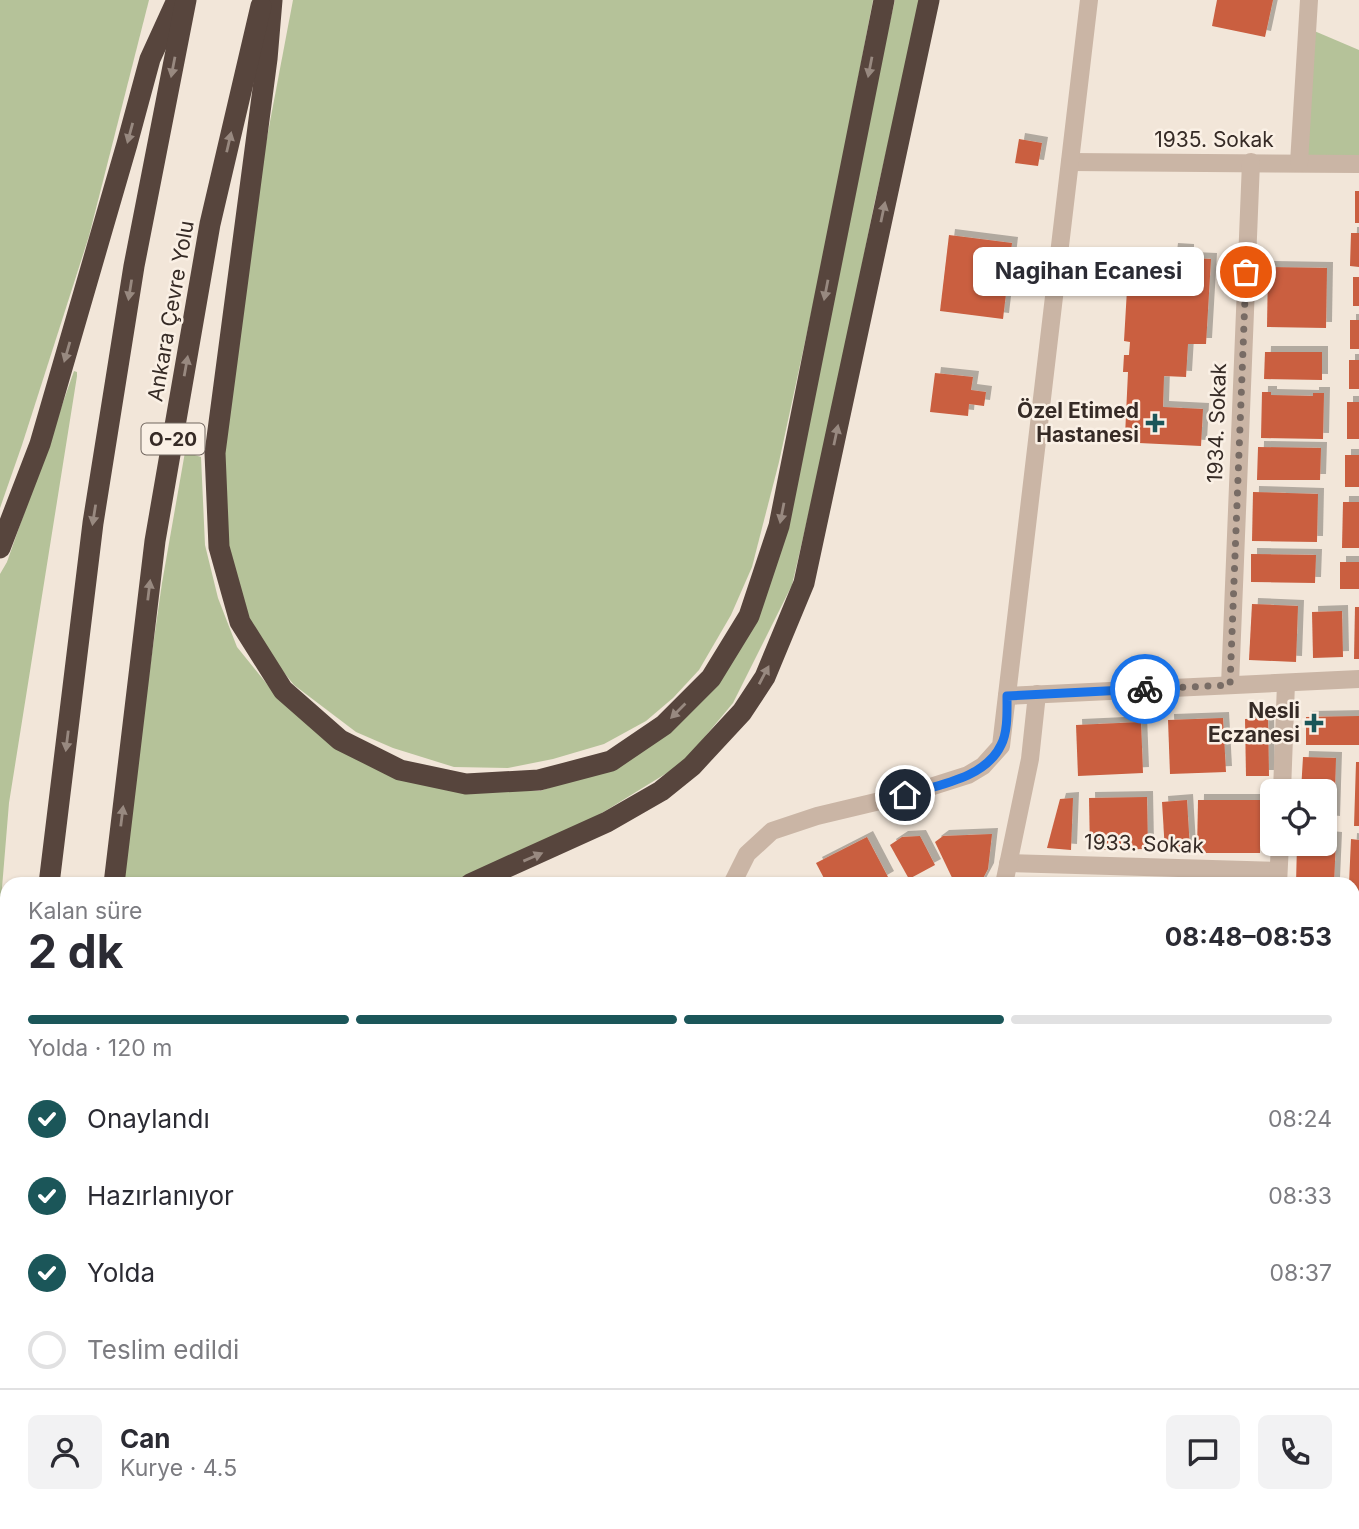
<!DOCTYPE html>
<html lang="tr">
<meta charset="utf-8">
<style>
:root{--surface:#fff;--page:#f2f2f3;--text:#2b2b33;--muted:#7c7c81;--line:#e1e1e2;--accent:#1b5659}
body{margin:0;font-family:Inter,sans-serif;background:var(--page);color:var(--text);height:100vh;display:flex;flex-direction:column;font-size:26px;white-space:nowrap}
*{box-sizing:border-box;margin:0}
p{font-size:23px;color:var(--muted)}
.icon{flex:none;width:38px;height:38px;fill:none;stroke:currentColor;stroke-width:2;stroke-linecap:round;stroke-linejoin:round}
.map{position:relative;flex:1;overflow:hidden}
.side{position:absolute;left:0px;top:877px;width:1360px;height:653px;display:flex;flex-direction:column;background:var(--surface);border-radius:21px 21px 0 0;box-shadow:0 2px 5px #0004}
.side>*{flex:none}
.controls{position:absolute;left:1260px;top:779px;display:grid;gap:14px}
.controls a{display:grid;place-items:center;width:77px;height:77px;border-radius:10px;background:var(--surface);box-shadow:0 2px 5px #0004;font-size:35px}
.pin{position:absolute;display:grid;place-items:center;width:60px;height:60px;color:#fff;margin:-30px;border:4px solid #fff;border-radius:50%;box-shadow:0 2px 7px #0007}
.courier{position:absolute;display:grid;place-items:center;width:70px;height:70px;margin:-35px;border:5px solid #1a73e8;border-radius:50%;background:#fff;color:#222;box-shadow:0 2px 9px #0007}
.bubble{position:absolute;height:49px;border-radius:10px;background:var(--surface);box-shadow:0 2px 5px #0004;font-size:23px;font-weight:700;line-height:49px;text-align:center}
.overview em{font-style:normal;font-weight:700}
.overview div{display:flex;flex-direction:column-reverse}
.overview{display:flex;align-items:center;justify-content:space-between;height:119px;padding:0 28px}
h1{font-size:46px;font-weight:700;line-height:52px}
.bar{display:grid;grid-template-columns:repeat(4,1fr);gap:10px 7px;align-content:center;height:84px;padding:0 28px}
.bar i{height:9px;border-radius:5px;background:var(--line)}
.bar .active{background:var(--accent)}
.bar p{grid-column:span 4}
.line{display:flex;align-items:center;gap:18px;padding:0 28px;border-top:2px solid var(--line)}
.line div{flex:1}
.round{display:grid;place-items:center;flex:none;width:74px;height:74px;border-radius:10px;background:var(--page)}
ol{padding:0 28px;list-style:none}
li{display:flex;align-items:center;gap:21px;height:77px}
li p{margin-inline-start:auto}
li .icon{padding:7px;border-radius:50%;background:var(--accent);color:#fff;stroke-width:4}
li:last-child{color:var(--muted)}
li i{width:38px;height:38px;border:4px solid var(--line);border-radius:50%}
.map>svg:first-child{display:block}
</style>
<div class="map">
<svg width="1359" height="1529" viewBox="0 0 1359 1529">
<defs>
<filter id="shadow"><feDropShadow dx="6" dy="-6" stdDeviation="0" flood-color="#0004"/></filter>
</defs>
<rect width="100%" height="100%" fill="#f2e6d9"/>
<!-- green -->
<g fill="#b5c299">
<polygon points="0,0 149,0 89,236 22,445 0,508"/>
<polygon points="293,0 873,0 829,231 779,462 752,567 731,615 699,670 673,698 646,721 604,744 553,759 508,768 454,767 393,748 356,732 294,685 264,648 240,608 224,532 220,482 251,222"/>
<polygon points="895,0 921,0 874,205 833,409 792,585 733,703 683,763 597,816 451,884 119,884 162,583 185,452 201,457 205,545 218,598 237,647 275,694 336,745 463,790 540,791 614,766 667,729 751,619"/>
<polygon points="1312,30 1359,50 1359,158 1305,157"/>
<polygon points="74,371 77,372 77,376 9,803 0,912 0,574 7,562"/>
<polygon points="209,1523 365,1522 365,1523 364,1529 208,1529"/>
</g>
<!-- building -->
<g fill="#ca5e3f" filter="url(#shadow)">
<polygon points="1217,0 1273,0 1265,37 1212,26"/>
<polygon points="1019,139 1042,143 1038,166 1015,163"/>
<rect x="1355" y="191" width="4" height="32"/>
<polygon points="1351,233 1359,233 1359,267 1350,266"/>
<polygon points="949,235 1012,243 1003,319 940,311"/>
<polygon points="1172,249 1188,250 1188,258 1211,259 1206,344 1188,344 1186,377 1164,376 1163,407 1203,409 1201,446 1139,443 1139,437 1125,436 1128,372 1123,372 1124,355 1129,355 1130,342 1124,341 1129,255 1171,257"/>
<polygon points="1268,267 1327,268 1326,328 1267,327"/>
<rect x="1353" y="277" width="6" height="29"/>
<rect x="1350" y="320" width="9" height="29"/>
<polygon points="1265,352 1322,352 1322,380 1264,379"/>
<rect x="1349" y="360" width="10" height="29"/>
<polygon points="935,373 973,377 971,390 986,392 984,406 969,404 968,416 930,412"/>
<polygon points="1262,392 1271,392 1271,395 1313,396 1313,393 1324,393 1323,439 1261,438"/>
<rect x="1347" y="402" width="12" height="37"/>
<polygon points="1258,447 1321,448 1320,480 1257,480"/>
<rect x="1345" y="455" width="14" height="32"/>
<polygon points="1253,492 1318,494 1317,542 1252,541"/>
<polygon points="1343,502 1359,502 1359,548 1342,548"/>
<polygon points="1251,554 1316,555 1315,583 1251,582"/>
<rect x="1340" y="562" width="19" height="27"/>
<polygon points="1252,604 1298,606 1296,662 1249,660"/>
<polygon points="1355,607 1359,607 1359,659 1354,659"/>
<polygon points="1342,611 1343,657 1313,658 1312,612"/>
<polygon points="1359,716 1359,745 1306,745 1306,717"/>
<polygon points="1223,718 1226,772 1170,774 1168,720"/>
<polygon points="1268,718 1269,776 1246,776 1245,719"/>
<polygon points="1141,722 1143,773 1078,776 1076,725"/>
<polygon points="1303,757 1336,758 1334,822 1325,821 1325,791 1301,791"/>
<polygon points="1356,762 1359,762 1359,826 1354,826"/>
<polygon points="1147,797 1148,849 1090,850 1089,798"/>
<polygon points="1073,798 1071,850 1047,848 1060,799"/>
<polygon points="1187,800 1190,850 1165,851 1162,802"/>
<polygon points="1198,800 1260,800 1260,853 1197,853"/>
<polygon points="992,834 988,869 980,884 955,884 935,842 943,836"/>
<polygon points="920,836 935,865 909,879 890,845 902,837"/>
<polygon points="867,837 888,877 876,884 827,884 816,863"/>
<polygon points="1325,837 1336,838 1334,884 1296,884 1297,844 1325,844"/>
<polygon points="1351,839 1359,840 1359,899 1353,899 1353,884 1349,884"/>
<rect x="1353" y="912" width="6" height="64"/>
<rect x="1353" y="987" width="6" height="29"/>
<rect x="1353" y="1056" width="6" height="48"/>
<rect x="1353" y="1125" width="6" height="57"/>
<rect x="1353" y="1202" width="6" height="27"/>
<rect x="1353" y="1241" width="6" height="27"/>
<rect x="1353" y="1307" width="6" height="43"/>
<polygon points="1353,1392 1359,1393 1359,1422 1353,1421"/>
<polygon points="1353,1433 1358,1433 1355,1506 1353,1505"/>
<polygon points="418,1522 469,1522 470,1529 420,1529"/>
<polygon points="487,1522 524,1522 525,1529 489,1529"/>
<polygon points="538,1522 566,1522 568,1529 540,1529"/>
<polygon points="579,1522 609,1522 610,1527 580,1529"/>
<polygon points="874,1522 903,1522 904,1529 876,1529"/>
<polygon points="915,1522 945,1522 947,1529 917,1529"/>
<polygon points="958,1522 988,1522 989,1529 960,1529"/>
<polygon points="998,1522 1037,1522 1038,1527 1034,1529 1000,1529"/>
<polygon points="1170,1522 1221,1522 1220,1529 1170,1529"/>
<polygon points="1264,1522 1302,1522 1302,1529 1263,1529"/>
</g>
<g fill="none" stroke-linecap="round" stroke-linejoin="round">
<!-- minor -->
<g stroke="#cab5a5" stroke-width="18">
<polyline points="1070,162 1359,164"/>
<polyline points="1299,163 1309,0"/>
<polyline points="1230,685 1251,162"/>
<polyline points="1282,791 1286,683"/>
<polyline points="1008,863 1278,871"/>
<polyline points="1278,884 1280,844"/>
<polyline points="1353,1034 1359,1034"/>
<polyline points="1353,1292 1359,1293"/>
<polyline points="681,1529 710,1522"/>
<polyline points="1059,1529 1059,1522"/>
<polyline points="1245,1529 1245,1522"/>
</g>
<!-- tertiary -->
<g stroke="#cab5a5" stroke-width="18">
<polyline points="1007,696 1359,679"/>
<polyline points="732,884 747,854 772,831 817,816 905,795 968,775 983,766 1001,746 1089,0"/>
<polyline points="1004,884 1030,759 1037,694"/>
<polyline points="804,1522 807,1529"/>
<polyline points="392,1529 392,1522"/>
</g>
<!-- motorway -->
<g stroke="#57453d" stroke-width="21">
<polyline points="272,0 267,59 215,453 219,547 240,622 283,690 340,740 400,770 466,784 539,780 611,761 664,725 711,678 749,616 779,526 884,0"/>
<polyline points="0,548 40,444 127,144 150,59 177,0"/>
<polyline points="49,884 93,523 134,266 186,0"/>
<polyline points="114,884 155,541 210,224 261,6"/>
<polyline points="470,884 607,822 661,791 692,766 742,712 765,677 804,583 929,0"/>
<polyline points="21,1522 21,1529"/>
<polyline points="86,1522 86,1529"/>
<polyline points="132,1529 132,1522"/>
</g>
</g>
<!-- one-way arrows -->
<defs><path id="oneway-solid" d="M-6-.8H1V-3.2L6.5 0L1 3.2V.8H-6Z" transform="scale(1.75)"/></defs>
<g fill="#988980">
<use href="#oneway-solid" transform="translate(173 67) rotate(101)"/>
<use href="#oneway-solid" transform="translate(870 67) rotate(101)"/>
<use href="#oneway-solid" transform="translate(130 133) rotate(105)"/>
<use href="#oneway-solid" transform="translate(229 142) rotate(-77)"/>
<use href="#oneway-solid" transform="translate(883 212) rotate(-78)"/>
<use href="#oneway-solid" transform="translate(130 290) rotate(99)"/>
<use href="#oneway-solid" transform="translate(826 290) rotate(101)"/>
<use href="#oneway-solid" transform="translate(67 352) rotate(106)"/>
<use href="#oneway-solid" transform="translate(186 366) rotate(-80)"/>
<use href="#oneway-solid" transform="translate(836 435) rotate(-78)"/>
<use href="#oneway-solid" transform="translate(782 513) rotate(101)"/>
<use href="#oneway-solid" transform="translate(94 515) rotate(99)"/>
<use href="#oneway-solid" transform="translate(149 590) rotate(-83)"/>
<use href="#oneway-solid" transform="translate(764 675) rotate(-62)"/>
<use href="#oneway-solid" transform="translate(678 711) rotate(135)"/>
<use href="#oneway-solid" transform="translate(67 741) rotate(97)"/>
<use href="#oneway-solid" transform="translate(122 816) rotate(-83)"/>
<use href="#oneway-solid" transform="translate(533 857) rotate(-23)"/>
</g>
<g fill="none" stroke-linecap="round" stroke-linejoin="round">
<!-- done -->
<polyline stroke="#786c65" stroke-width="7" stroke-dasharray="0 12.6" points="1145,689 1230,685 1246,272"/>
<!-- route -->
<path stroke="#1a73e8" stroke-width="9" d="M 905,795 C 937,785 985,779 1001,745 C 1008,732 1007,711 1007,696 L 1145,689"/>
</g>
<!-- markers -->
<g fill="#1b5659" stroke="#faf0e5" stroke-width="2.5">
<path d="M1151.5 412.5h7v7h7v7h-7v7h-7v-7h-7v-7h7z"/>
<path d="M1310.5 712.5h7v7h7v7h-7v7h-7v-7h-7v-7h7z"/>
</g>
<g text-anchor="middle" stroke-width="5" stroke-linejoin="round" paint-order="stroke">
<!-- shield labels -->
<rect fill="#faf0e5" stroke="#71665f" stroke-width="2" x="141.5" y="423.5" width="63" height="31" rx="5"/>
<g font-size="19" font-weight="bold" fill="#362b26">
<text x="173" y="446">O-20</text>
</g>
<!-- street labels -->
<g font-size="21" fill="#362b26" stroke="#faf0e5">
<text x="1214" y="147">1935. Sokak</text>
<text transform="translate(171 311) rotate(-80)" y="7">Ankara Çevre Yolu</text>
<text transform="translate(1217 423) rotate(-88)" y="7">1934. Sokak</text>
<text transform="translate(1144 844) rotate(2)" y="7">1933. Sokak</text>
</g>
<!-- poi labels -->
<g font-size="21" font-weight="bold" fill="#362b26" stroke="#faf0e5" text-anchor="end">
<text x="1139" y="418">Özel Etimed<tspan x="1139" dy="24">Hastanesi</tspan></text>
<text x="1300" y="718">Nesli<tspan x="1300" dy="24">Eczanesi</tspan></text>
</g>
</g>
</svg>
<div class="controls">
<a><svg class="icon" aria-label="locate" viewBox="0 0 24 24"><circle cx="12" cy="12" r="6"/><path d="M12 2v4M12 18v4M2 12h4M18 12h4"/></svg></a>
</div>
<div class="pin" style="left:1246px;top:272px;background:#ea580c"><svg class="icon" aria-label="bag" viewBox="0 0 24 24"><path d="M5 8h14l-1 12H6zM9 8a3 3 0 0 1 6 0"/></svg></div>
<div class="pin" style="left:905px;top:795px;background:#1f2937"><svg class="icon" aria-label="home" viewBox="0 0 24 24"><path d="M3 11l9-7 9 7M6 9v11h12V9"/></svg></div>
<div class="courier" style="left:1145px;top:689px"><svg class="icon" aria-label="bike" viewBox="0 0 24 24"><circle cx="6" cy="16" r="4"/><circle cx="18" cy="16" r="4"/><path d="M6 16l4-8h5l3 8M10 8l3 8H6M13 5h3"/></svg></div>
<div class="bubble" style="left:973px;top:247px;width:231px">Nagihan Ecanesi</div>
<section class="side">
<div class="overview"><div><h1>2 dk</h1><p>Kalan süre</p></div><em>08:48–08:53</em></div>
<div class="bar"><i class="active"></i><i class="active"></i><i class="active"></i><i></i><p>Yolda · 120 m</p></div>
<ol>
<li><svg class="icon" aria-label="check" viewBox="0 0 24 24"><path d="M5 12l5 5 9-10"/></svg>Onaylandı<p>08:24</p></li>
<li><svg class="icon" aria-label="check" viewBox="0 0 24 24"><path d="M5 12l5 5 9-10"/></svg>Hazırlanıyor<p>08:33</p></li>
<li><svg class="icon" aria-label="check" viewBox="0 0 24 24"><path d="M5 12l5 5 9-10"/></svg>Yolda<p>08:37</p></li>
<li><i></i>Teslim edildi</li>
</ol>
<div class="line" style="height:126px"><a class="round"><svg class="icon" aria-label="person" viewBox="0 0 24 24"><circle cx="12" cy="8" r="4"/><path d="M4 21q1-7 8-7t8 7"/></svg></a><div><b>Can</b><p>Kurye · 4.5</p></div><a class="round"><svg class="icon" aria-label="chat" viewBox="0 0 24 24"><path d="M4 5h16v11H9l-5 4z"/></svg></a><a class="round"><svg class="icon" aria-label="phone" viewBox="0 0 24 24"><path d="M5 4h4l2 5-3 2q2 4 5 5l2-3 5 2v4C11 20 4 13 5 4z"/></svg></a></div>
</section>
</div>
